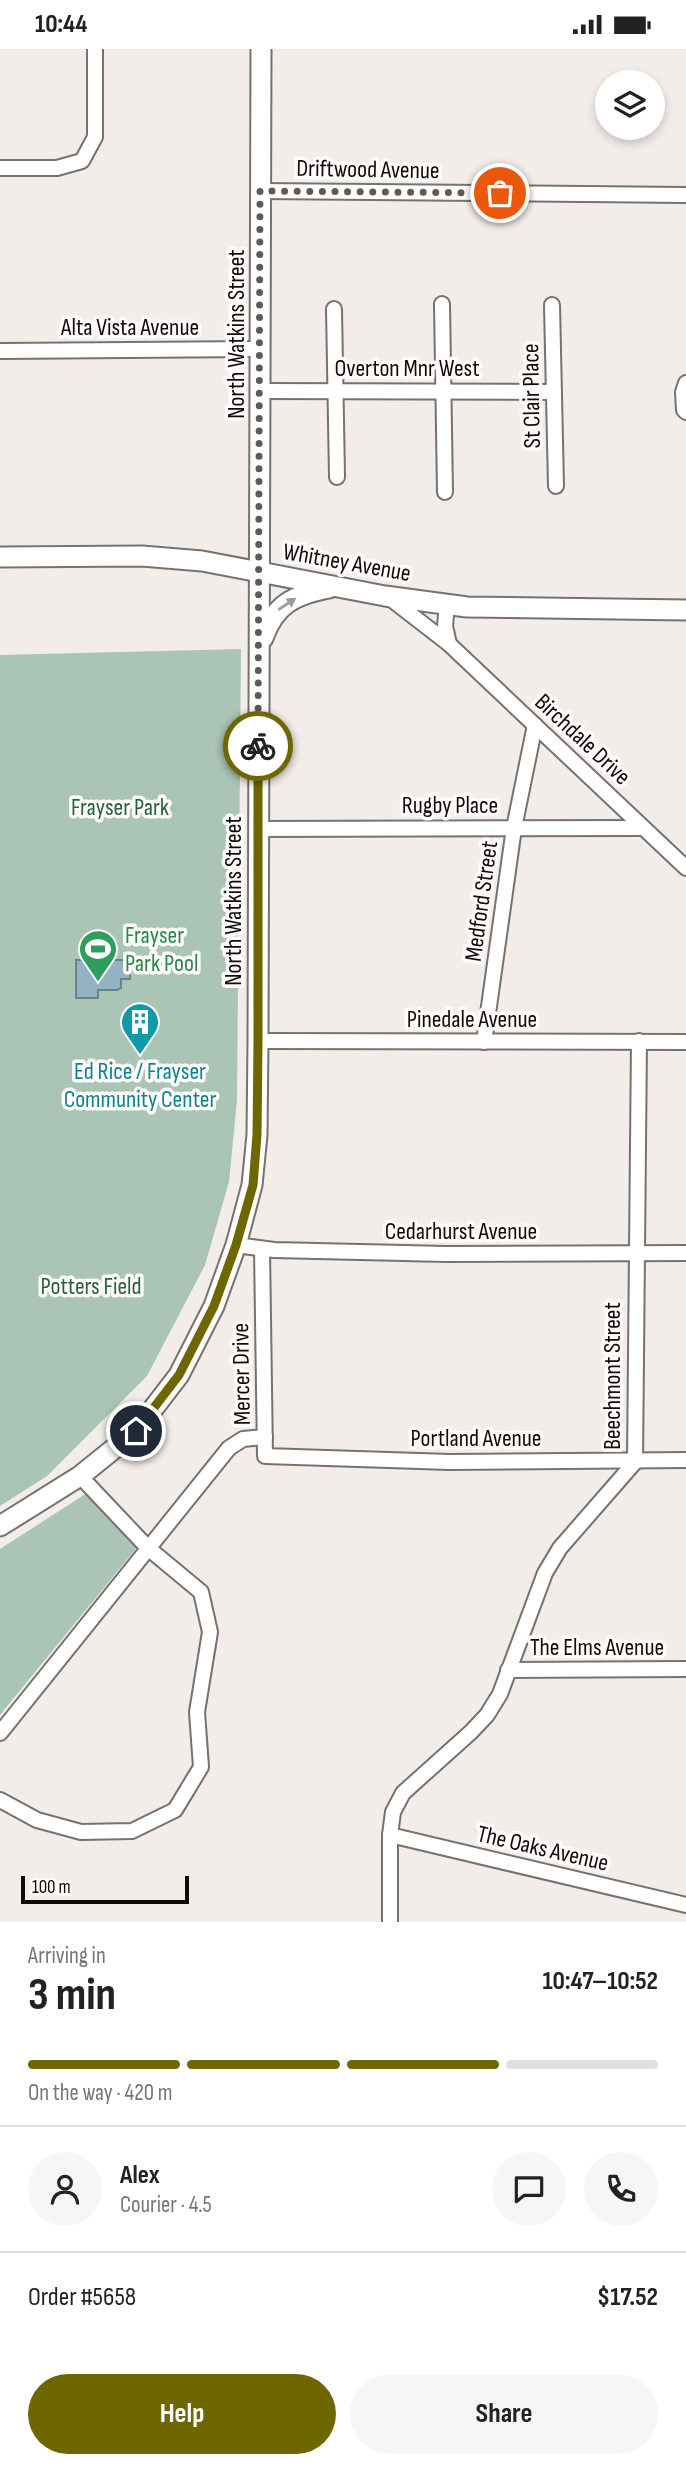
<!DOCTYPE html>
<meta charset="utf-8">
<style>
:root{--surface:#fff;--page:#f6f6f6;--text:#222;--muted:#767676;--line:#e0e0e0;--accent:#6e6700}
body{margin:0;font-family:"Sofia Sans Condensed",sans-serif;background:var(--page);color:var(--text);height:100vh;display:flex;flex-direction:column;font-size:26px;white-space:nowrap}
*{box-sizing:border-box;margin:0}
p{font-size:23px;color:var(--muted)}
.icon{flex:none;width:38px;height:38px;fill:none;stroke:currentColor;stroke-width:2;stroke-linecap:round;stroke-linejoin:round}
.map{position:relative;height:1873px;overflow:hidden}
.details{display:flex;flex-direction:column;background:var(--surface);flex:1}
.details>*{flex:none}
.buttons{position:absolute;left:595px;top:21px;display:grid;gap:14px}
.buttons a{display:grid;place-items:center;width:70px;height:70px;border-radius:50%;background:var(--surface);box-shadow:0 4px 10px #0003;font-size:35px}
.scale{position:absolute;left:21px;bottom:18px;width:168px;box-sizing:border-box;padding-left:7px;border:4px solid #0d0b0a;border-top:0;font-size:19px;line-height:24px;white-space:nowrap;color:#0d0b0a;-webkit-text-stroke:5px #fefbf9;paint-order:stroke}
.pin{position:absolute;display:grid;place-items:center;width:60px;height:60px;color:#fff;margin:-30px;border:4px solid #fff;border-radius:50%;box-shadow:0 2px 7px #0007}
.courier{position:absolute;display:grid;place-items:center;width:70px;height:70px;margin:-35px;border:5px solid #6e6700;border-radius:50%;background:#fff;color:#222;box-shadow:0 2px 9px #0007}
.summary em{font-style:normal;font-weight:700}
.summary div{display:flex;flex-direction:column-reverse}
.summary{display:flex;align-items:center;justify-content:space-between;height:119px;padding:0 28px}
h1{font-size:46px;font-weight:700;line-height:52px}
.bar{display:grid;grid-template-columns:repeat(4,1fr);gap:10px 7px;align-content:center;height:84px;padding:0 28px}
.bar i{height:9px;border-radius:5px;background:var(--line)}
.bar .on{background:var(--accent)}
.bar p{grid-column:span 4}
.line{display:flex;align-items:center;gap:18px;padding:0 28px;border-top:2px solid var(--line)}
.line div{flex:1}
.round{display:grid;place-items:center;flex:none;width:74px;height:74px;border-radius:37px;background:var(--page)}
.primary-button{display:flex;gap:14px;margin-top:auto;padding:14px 28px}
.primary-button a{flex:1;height:80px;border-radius:42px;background:var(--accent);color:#fff;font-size:28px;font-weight:700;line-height:80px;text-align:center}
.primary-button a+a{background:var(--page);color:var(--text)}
.status{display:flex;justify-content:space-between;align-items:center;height:49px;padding:0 35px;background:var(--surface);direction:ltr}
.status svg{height:19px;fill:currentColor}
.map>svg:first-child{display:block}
</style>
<div class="status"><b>10:44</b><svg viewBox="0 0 49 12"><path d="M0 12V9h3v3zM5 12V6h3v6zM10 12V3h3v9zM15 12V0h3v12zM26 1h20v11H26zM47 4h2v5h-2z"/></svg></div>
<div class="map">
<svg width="686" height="1873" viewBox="0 0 686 1873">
<rect width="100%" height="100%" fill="#f3edea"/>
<!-- green -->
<g fill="#aac4b6">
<polygon points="241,600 237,1051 229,1133 205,1216 147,1327 47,1427 0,1457 0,606"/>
<polygon points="87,1444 138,1497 0,1666 0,1500"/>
</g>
<!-- water -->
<polygon fill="#93b3c3" stroke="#6b818c" stroke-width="2" points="76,911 130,911 130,930 121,930 121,939 117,941 98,941 98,949 76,949"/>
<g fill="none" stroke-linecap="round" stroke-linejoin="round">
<defs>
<g id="minor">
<polyline points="0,119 57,119 82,112 95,88 95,0"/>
<polyline points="260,142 686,146"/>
<polyline points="442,255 445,443"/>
<polyline points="552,256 556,437"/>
<polyline points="334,260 337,428"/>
<polyline points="0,302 260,300"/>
<polyline points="686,334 683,343 684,361 686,363"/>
<polyline points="260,342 554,343"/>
<polyline points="387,547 449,595 445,577 447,555"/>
<polyline points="449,595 686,819"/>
<polyline points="257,780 643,779"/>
<polyline points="258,992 686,993"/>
<polyline points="484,993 514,779 535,676"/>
<polyline points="236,1196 274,1201 446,1205 686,1204"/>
<polyline points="262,1200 265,1407 450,1413 686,1411"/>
<polyline points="508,1621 686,1620"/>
<polyline points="0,1684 229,1399 243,1390 265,1388"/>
<polyline points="0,1751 37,1771 81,1783 132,1782 175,1761 201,1718 197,1663 210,1583 201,1543 148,1499 80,1427"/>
<polyline points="390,1786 686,1856"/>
<polyline points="390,1873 390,1786 393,1763 403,1744 471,1683 487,1666 500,1645 545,1524 560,1499 635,1413 639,992"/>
</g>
<g id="secondary">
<polyline points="0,508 142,507 202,512 385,547 467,558 686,561"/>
<path d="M 263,589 C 275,555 294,546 329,539"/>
<polyline points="0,1477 80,1427 136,1382 179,1326 214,1257 236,1196 252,1136 257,1086 258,992 261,0"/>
</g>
</defs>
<!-- minor casing -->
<use href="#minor" stroke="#77716f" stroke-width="18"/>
<!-- secondary casing -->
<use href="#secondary" stroke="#77716f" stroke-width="23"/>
<!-- minor -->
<use href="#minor" stroke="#fff" stroke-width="14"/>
<!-- secondary -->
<use href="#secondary" stroke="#fff" stroke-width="19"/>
</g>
<!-- one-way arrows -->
<defs><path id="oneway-solid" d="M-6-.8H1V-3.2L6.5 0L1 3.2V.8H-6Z" transform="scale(1.75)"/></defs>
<use fill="#9e9d9d" href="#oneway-solid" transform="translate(287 555) rotate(-34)"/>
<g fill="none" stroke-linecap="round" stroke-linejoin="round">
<!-- done -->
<polyline stroke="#5e5a58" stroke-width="7" stroke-dasharray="0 12.6" points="258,697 260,142 500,144"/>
<!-- route -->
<polyline stroke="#6e6700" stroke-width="9" points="136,1382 179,1326 214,1257 236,1196 253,1136 257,1086 258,992 258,697"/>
</g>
<!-- icons -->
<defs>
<symbol id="stadium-pin" viewBox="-11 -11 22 30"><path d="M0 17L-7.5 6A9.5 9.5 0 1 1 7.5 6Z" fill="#2e9e5b" stroke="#fefbf9"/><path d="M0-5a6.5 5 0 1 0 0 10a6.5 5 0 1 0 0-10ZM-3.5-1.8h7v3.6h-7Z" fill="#fff"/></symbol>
<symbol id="building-pin" viewBox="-11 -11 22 30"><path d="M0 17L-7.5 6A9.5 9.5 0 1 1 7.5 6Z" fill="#0f9aa8" stroke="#fefbf9"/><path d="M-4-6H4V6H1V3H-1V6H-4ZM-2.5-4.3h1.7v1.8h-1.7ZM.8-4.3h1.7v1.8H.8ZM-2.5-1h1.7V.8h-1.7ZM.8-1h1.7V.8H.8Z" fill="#fff"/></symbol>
</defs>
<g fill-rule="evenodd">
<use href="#stadium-pin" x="76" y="878" width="44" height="60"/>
<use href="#building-pin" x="118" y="951" width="44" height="60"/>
</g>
<g text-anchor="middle" stroke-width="7" stroke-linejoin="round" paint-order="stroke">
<!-- street labels -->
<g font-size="24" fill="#0d0b0a" stroke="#fefbf9">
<text transform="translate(368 120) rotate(1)" y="8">Driftwood Avenue</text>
<text x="130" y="286">Alta Vista Avenue</text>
<text transform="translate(236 285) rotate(-90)" y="8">North Watkins Street</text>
<text x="407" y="327">Overton Mnr West</text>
<text transform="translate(531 347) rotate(-91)" y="8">St Clair Place</text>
<text transform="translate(347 513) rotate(10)" y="8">Whitney Avenue</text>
<text transform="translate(583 690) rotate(43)" y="8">Birchdale Drive</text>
<text x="450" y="764">Rugby Place</text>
<text transform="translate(233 852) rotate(-90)" y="8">North Watkins Street</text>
<text transform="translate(481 852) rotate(-82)" y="8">Medford Street</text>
<text x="472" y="978">Pinedale Avenue</text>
<text x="461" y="1190">Cedarhurst Avenue</text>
<text transform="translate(241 1325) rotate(-91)" y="8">Mercer Drive</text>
<text transform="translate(612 1327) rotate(-90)" y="8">Beechmont Street</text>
<text x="476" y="1397">Portland Avenue</text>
<text x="597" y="1606">The Elms Avenue</text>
<text transform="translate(543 1799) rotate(13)" y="8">The Oaks Avenue</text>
</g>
<!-- park labels -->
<g font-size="24" fill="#275e45" stroke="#fefbf9">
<text x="120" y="766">Frayser Park</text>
<text x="91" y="1245">Potters Field</text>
</g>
<!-- leisure labels -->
<g font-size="24" fill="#27864d" stroke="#fefbf9" text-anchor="start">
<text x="125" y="894">Frayser<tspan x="125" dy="28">Park Pool</tspan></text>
</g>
<!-- culture labels -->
<g font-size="24" fill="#0d838f" stroke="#fefbf9">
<text x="140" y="1030">Ed Rice / Frayser<tspan x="140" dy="28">Community Center</tspan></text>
</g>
</g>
</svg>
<div class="buttons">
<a><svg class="icon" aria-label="layers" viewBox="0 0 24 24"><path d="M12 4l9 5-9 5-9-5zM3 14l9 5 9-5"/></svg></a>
</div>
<div class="scale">100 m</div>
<div class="pin" style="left:500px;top:144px;background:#ea580c"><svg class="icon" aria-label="bag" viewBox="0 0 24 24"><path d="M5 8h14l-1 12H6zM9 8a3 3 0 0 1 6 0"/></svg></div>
<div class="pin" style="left:136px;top:1382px;background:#1f2937"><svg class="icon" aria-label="home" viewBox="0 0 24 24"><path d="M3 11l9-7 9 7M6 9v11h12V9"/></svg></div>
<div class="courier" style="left:258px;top:697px"><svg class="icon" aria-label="bike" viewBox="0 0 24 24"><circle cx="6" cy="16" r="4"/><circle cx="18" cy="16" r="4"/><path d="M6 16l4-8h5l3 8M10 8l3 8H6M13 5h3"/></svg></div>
</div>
<section class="details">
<div class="summary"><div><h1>3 min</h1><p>Arriving in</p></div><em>10:47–10:52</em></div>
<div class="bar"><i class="on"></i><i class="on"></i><i class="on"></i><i></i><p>On the way · 420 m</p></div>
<div class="line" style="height:126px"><a class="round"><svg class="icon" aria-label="person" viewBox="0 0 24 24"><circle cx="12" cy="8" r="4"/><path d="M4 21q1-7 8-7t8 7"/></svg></a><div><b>Alex</b><p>Courier · 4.5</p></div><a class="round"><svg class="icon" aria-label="chat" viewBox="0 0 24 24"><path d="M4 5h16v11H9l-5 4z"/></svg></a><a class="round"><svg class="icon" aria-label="phone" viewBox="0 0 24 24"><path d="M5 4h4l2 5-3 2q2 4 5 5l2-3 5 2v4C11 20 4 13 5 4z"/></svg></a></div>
<div class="line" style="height:91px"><div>Order #5658</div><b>$17.52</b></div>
<div class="primary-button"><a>Help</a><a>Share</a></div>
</section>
